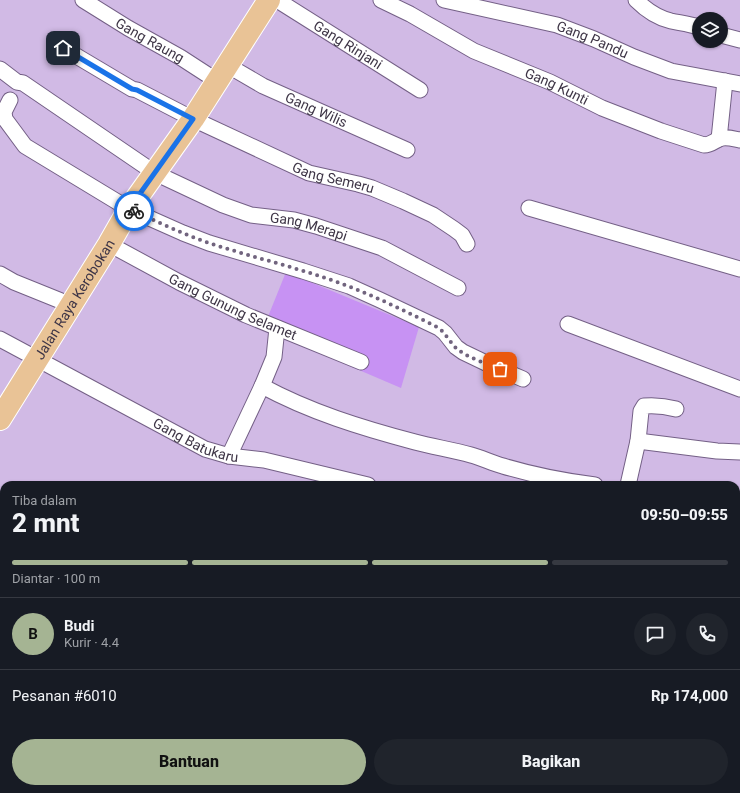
<!DOCTYPE html>
<html lang="id">
<meta charset="utf-8">
<style>
:root{--surface:#171b24;--page:#20242c;--text:#f1f3f6;--muted:#9ea1a6;--line:#363941;--accent:#a5b493}
body{margin:0;font-family:Roboto,sans-serif;background:var(--page);color:var(--text);height:100vh;display:flex;flex-direction:column;font-size:15px;white-space:nowrap}
*{box-sizing:border-box;margin:0}
p{font-size:13px;color:var(--muted)}
.icon{flex:none;width:22px;height:22px;fill:none;stroke:currentColor;stroke-width:2;stroke-linecap:round;stroke-linejoin:round}
.map{position:relative;flex:1;overflow:hidden}
.details{position:absolute;left:0px;top:481px;width:740px;height:312px;display:flex;flex-direction:column;background:var(--surface);border-radius:12px 12px 0 0;box-shadow:0 1px 3px #0004}
.details>*{flex:none}
.fabs{position:absolute;left:692px;top:12px;display:grid;gap:8px}
.fabs a{display:grid;place-items:center;width:36px;height:36px;border-radius:50%;background:var(--surface);box-shadow:0 1px 3px #0004;font-size:20px}
.pin{position:absolute;display:grid;place-items:center;width:34px;height:34px;color:#fff;margin:-17px;border-radius:8px;box-shadow:0 2px 6px #0006}
.courier{position:absolute;display:grid;place-items:center;width:40px;height:40px;margin:-20px;border:3px solid #1a73e8;border-radius:50%;background:#fff;color:#222;box-shadow:0 1px 5px #0007}
.overview em{font-style:normal;font-weight:800}
.overview div{display:flex;flex-direction:column-reverse}
.overview{display:flex;align-items:center;justify-content:space-between;height:68px;padding:0 12px}
h1{font-size:26px;font-weight:800;line-height:30px}
.bar{display:grid;grid-template-columns:repeat(4,1fr);gap:6px 4px;align-content:center;height:48px;padding:0 12px}
.bar i{height:5px;border-radius:3px;background:var(--line)}
.bar .current{background:var(--accent)}
.bar p{grid-column:span 4}
.line{display:flex;align-items:center;gap:10px;padding:0 12px;border-top:1px solid var(--line)}
.line div{flex:1}
.round{display:grid;place-items:center;flex:none;width:42px;height:42px;border-radius:21px;background:var(--page)}
.action{display:flex;gap:8px;margin-top:auto;padding:8px 12px}
.action a{flex:1;height:46px;border-radius:24px;background:var(--accent);color:#111;font-size:16px;font-weight:800;line-height:46px;text-align:center}
.action a+a{background:var(--page);color:var(--text)}
.map>svg:first-child{display:block}
</style>
<div class="map">
<svg width="740" height="793" viewBox="0 0 740 793">
<rect width="100%" height="100%" fill="#d1bae5"/>
<!-- green -->
<polygon fill="#c792f3" points="286,272 419,327 401,388 263,329"/>
<g fill="none" stroke-linecap="round" stroke-linejoin="round">
<defs>
<g id="minor">
<path id="s1" d="M 83,0 L 128,28 L 180,57 L 217,81"/>
<path id="s2" d="M 277,0 L 420,90"/>
<path id="s3" d="M 381,0 L 410,14 L 474,51 L 550,82 L 602,108 L 661,131 L 704,145 C 711,145 714,141 719,139 C 725,136 734,139 740,140"/>
<path id="s4" d="M 444,0 L 557,25 L 594,39 L 634,57 L 671,71 L 740,84"/>
<path d="M 636,0 C 645,9 658,18 671,21 C 681,23 690,24 699,27"/>
<polyline points="721,35 740,40"/>
<path id="s5" d="M 63,48 L 132,89 L 137,90 L 193,119 L 309,173 L 358,184 L 372,188 L 403,201 L 433,215 L 454,229 L 462,235 L 467,244"/>
<path id="s6" d="M 227,65 L 263,86 L 407,150"/>
<path id="s7" d="M 0,69 L 17,82 L 23,83 L 155,173 L 223,205 L 251,215 L 294,220 L 316,226 L 382,248 L 458,288"/>
<polyline points="10,100 4,112 5,119 25,146 129,209 183,233 209,243 303,271 349,286 380,300 439,328 445,333 456,347 463,352 488,364 523,379"/>
<polyline points="719,139 725,81"/>
<polyline points="529,208 740,269"/>
<path id="s8" d="M 109,244 L 179,282 L 246,315 L 361,362"/>
<polyline points="0,274 14,282 71,305"/>
<polyline points="568,324 740,389"/>
<path id="s9" d="M 0,339 L 205,449 L 229,456 L 264,460 L 368,485"/>
<path d="M 262,386 C 310,412 362,428 415,442 C 434,447 453,450 471,455 C 482,458 492,463 503,466 C 533,475 564,481 595,485"/>
<polyline points="638,441 717,451 740,452"/>
<polyline points="229,456 262,386 274,357 277,328"/>
<path d="M 628,485 L 638,441 L 641,411 L 644,406 C 656,405 665,406 676,409"/>
<polyline points="0,526 4,528"/>
<polyline points="736,542 740,542"/>
<polyline points="0,607 4,608"/>
<polyline points="0,656 4,657"/>
<polyline points="736,693 740,693"/>
<polyline points="0,710 4,711"/>
<polyline points="0,767 4,767"/>
</g>
<g id="primary">
<path id="s10" d="M 0,419 L 109,244 L 129,209 L 193,119 L 269,0"/>
</g>
</defs>
<!-- minor casing -->
<use href="#minor" stroke="#746086" stroke-width="17"/>
<!-- primary casing -->
<use href="#primary" stroke="#fff" stroke-width="24"/>
<!-- minor -->
<use href="#minor" stroke="#fff" stroke-width="15"/>
<!-- primary -->
<use href="#primary" stroke="#e9c396" stroke-width="22"/>
</g>
<g fill="none" stroke-linecap="round" stroke-linejoin="round">
<!-- done -->
<path stroke="#71647e" stroke-width="4" stroke-dasharray="0 7.2" d="M 134,211 C 158,222 183,234 209,243 C 255,258 303,269 348,286 C 379,298 409,313 439,328 C 446,334 450,342 456,348 C 466,357 487,364 500,369"/>
<!-- route -->
<polyline stroke="#1a73e8" stroke-width="5" points="63,48 132,89 137,90 193,119 129,209 134,211"/>
</g>
<g text-anchor="middle" stroke-width="3" stroke-linejoin="round" paint-order="stroke">
<!-- street labels -->
<g font-size="14" fill="#3e3546" stroke="#ebe0f6">
<text dy="5" stroke="none"><textPath href="#s1" startOffset="78">Gang Raung</textPath></text>
<text dy="5" stroke="none"><textPath href="#s4" startOffset="154">Gang Pandu</textPath></text>
<text dy="5" stroke="none"><textPath href="#s2" startOffset="84">Gang Rinjani</textPath></text>
<text dy="5" stroke="none"><textPath href="#s3" startOffset="196">Gang Kunti</textPath></text>
<text dy="5" stroke="none"><textPath href="#s6" startOffset="100">Gang Wilis</textPath></text>
<text dy="5" stroke="none"><textPath href="#s5" startOffset="301">Gang Semeru</textPath></text>
<text dy="5" stroke="none"><textPath href="#s7" startOffset="351">Gang Merapi</textPath></text>
<text dy="5" stroke="none"><textPath href="#s10" startOffset="141">Jalan Raya Kerobokan</textPath></text>
<text dy="5" stroke="none"><textPath href="#s8" startOffset="139">Gang Gunung Selamet</textPath></text>
<text dy="5" stroke="none"><textPath href="#s9" startOffset="221">Gang Batukaru</textPath></text>
</g>
</g>
</svg>
<div class="fabs">
<a><svg class="icon" aria-label="layers" viewBox="0 0 24 24"><path d="M12 4l9 5-9 5-9-5zM3 14l9 5 9-5"/></svg></a>
</div>
<div class="pin" style="left:500px;top:369px;background:#ea580c"><svg class="icon" aria-label="bag" viewBox="0 0 24 24"><path d="M5 8h14l-1 12H6zM9 8a3 3 0 0 1 6 0"/></svg></div>
<div class="pin" style="left:63px;top:48px;background:#1f2937"><svg class="icon" aria-label="home" viewBox="0 0 24 24"><path d="M3 11l9-7 9 7M6 9v11h12V9"/></svg></div>
<div class="courier" style="left:134px;top:211px"><svg class="icon" aria-label="bike" viewBox="0 0 24 24"><circle cx="6" cy="16" r="4"/><circle cx="18" cy="16" r="4"/><path d="M6 16l4-8h5l3 8M10 8l3 8H6M13 5h3"/></svg></div>
<section class="details">
<div class="overview"><div><h1>2 mnt</h1><p>Tiba dalam</p></div><em>09:50–09:55</em></div>
<div class="bar"><i class="current"></i><i class="current"></i><i class="current"></i><i></i><p>Diantar · 100 m</p></div>
<div class="line" style="height:72px"><b class="round" style="background:var(--accent);color:#111">B</b><div><b>Budi</b><p>Kurir · 4.4</p></div><a class="round"><svg class="icon" aria-label="chat" viewBox="0 0 24 24"><path d="M4 5h16v11H9l-5 4z"/></svg></a><a class="round"><svg class="icon" aria-label="phone" viewBox="0 0 24 24"><path d="M5 4h4l2 5-3 2q2 4 5 5l2-3 5 2v4C11 20 4 13 5 4z"/></svg></a></div>
<div class="line" style="height:52px"><div>Pesanan #6010</div><b>Rp 174,000</b></div>
<div class="action"><a>Bantuan</a><a>Bagikan</a></div>
</section>
</div>
